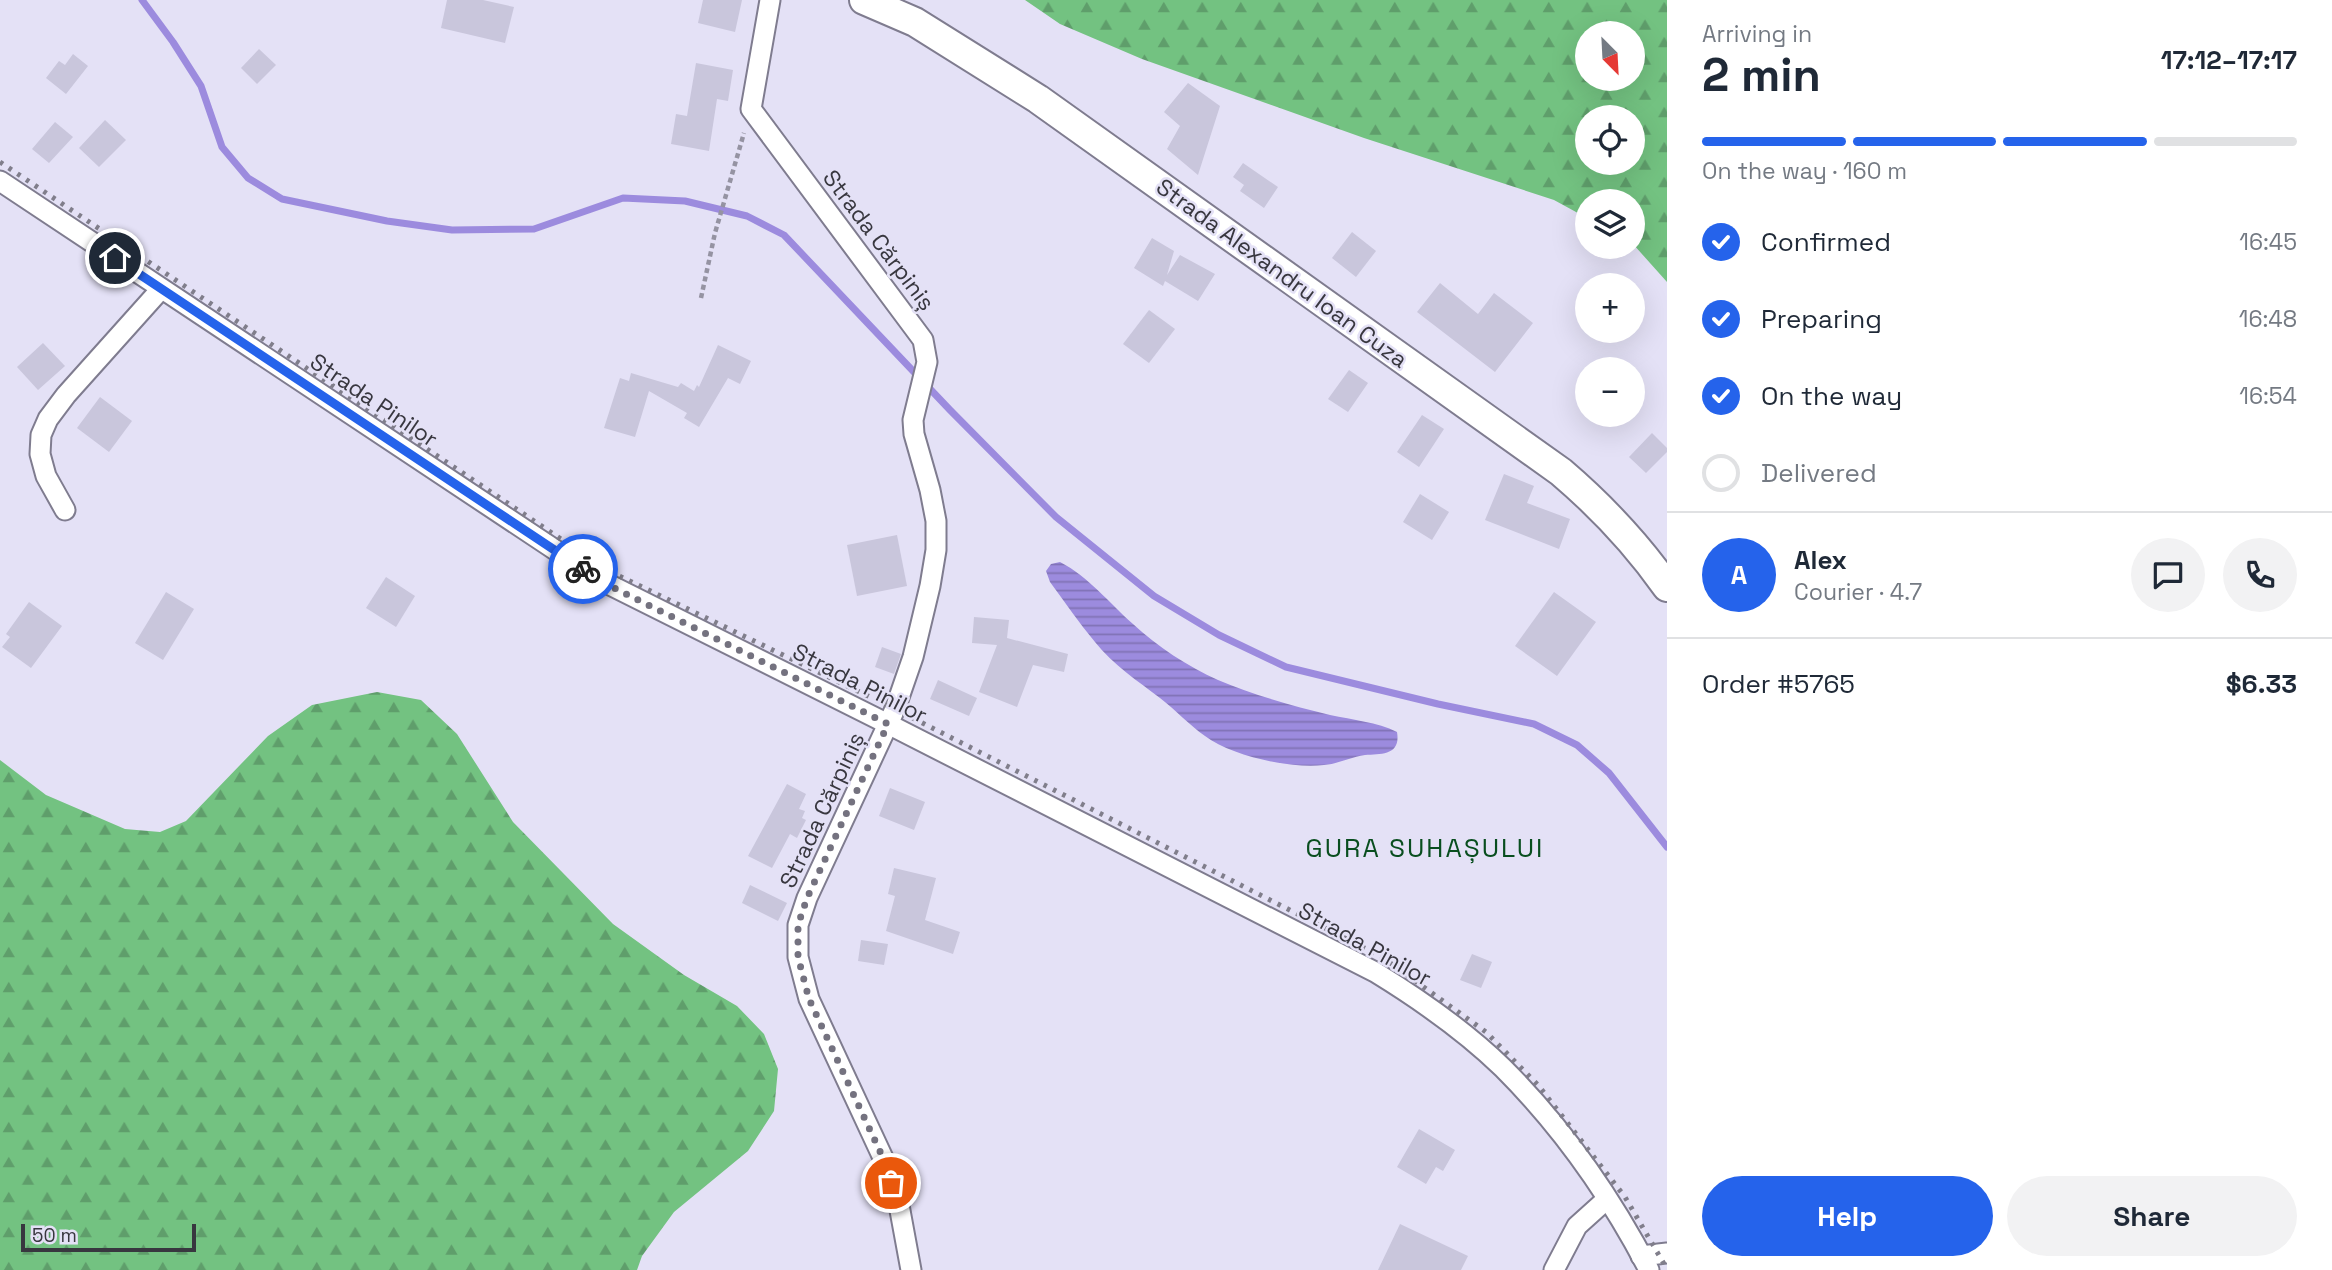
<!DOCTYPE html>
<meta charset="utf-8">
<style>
:root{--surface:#fff;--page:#f2f2f3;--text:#1f2937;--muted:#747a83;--line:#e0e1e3;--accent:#2563eb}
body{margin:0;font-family:"Space Grotesk",sans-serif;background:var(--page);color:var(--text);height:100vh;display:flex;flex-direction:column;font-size:26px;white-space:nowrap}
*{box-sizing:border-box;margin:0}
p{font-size:23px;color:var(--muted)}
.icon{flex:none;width:38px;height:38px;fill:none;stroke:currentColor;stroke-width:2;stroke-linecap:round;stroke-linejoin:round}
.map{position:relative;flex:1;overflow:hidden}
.details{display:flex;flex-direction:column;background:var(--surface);width:665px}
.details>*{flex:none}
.needle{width:46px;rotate:156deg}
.buttons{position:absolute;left:1575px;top:21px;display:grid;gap:14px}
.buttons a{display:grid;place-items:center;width:70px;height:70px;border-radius:50%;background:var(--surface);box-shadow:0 7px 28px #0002;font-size:35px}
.scale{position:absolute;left:21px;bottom:18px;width:175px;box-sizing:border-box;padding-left:7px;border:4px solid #38373f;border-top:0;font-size:19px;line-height:24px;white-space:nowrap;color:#38373f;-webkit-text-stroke:5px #e4e1f6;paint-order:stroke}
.pin{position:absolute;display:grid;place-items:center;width:60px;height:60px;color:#fff;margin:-30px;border:4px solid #fff;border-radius:50%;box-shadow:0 2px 7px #0007}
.courier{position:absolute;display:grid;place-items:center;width:70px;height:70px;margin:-35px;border:5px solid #2563eb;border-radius:50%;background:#fff;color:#222;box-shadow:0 2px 9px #0007}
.overview em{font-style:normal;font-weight:600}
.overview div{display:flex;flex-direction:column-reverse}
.overview{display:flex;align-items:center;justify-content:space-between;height:119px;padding:0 35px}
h1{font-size:46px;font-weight:600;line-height:52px}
.bar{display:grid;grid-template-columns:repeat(4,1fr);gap:10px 7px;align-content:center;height:84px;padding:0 35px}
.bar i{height:9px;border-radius:5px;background:var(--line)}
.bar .on{background:var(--accent)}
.bar p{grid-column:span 4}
.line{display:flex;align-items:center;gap:18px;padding:0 35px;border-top:2px solid var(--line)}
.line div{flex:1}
.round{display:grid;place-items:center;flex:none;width:74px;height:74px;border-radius:37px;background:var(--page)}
ol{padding:0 35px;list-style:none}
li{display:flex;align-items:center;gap:21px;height:77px}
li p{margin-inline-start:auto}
li .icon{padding:7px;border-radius:50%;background:var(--accent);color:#fff;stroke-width:4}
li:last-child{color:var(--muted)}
li i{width:38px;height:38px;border:4px solid var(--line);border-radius:50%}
.primary-button{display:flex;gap:14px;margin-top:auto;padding:14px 35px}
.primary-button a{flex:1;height:80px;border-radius:42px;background:var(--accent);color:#fff;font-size:28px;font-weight:600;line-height:80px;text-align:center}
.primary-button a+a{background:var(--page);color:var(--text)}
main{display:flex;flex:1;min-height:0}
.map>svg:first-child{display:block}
</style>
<main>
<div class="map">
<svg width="1667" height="1270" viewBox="0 0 1667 1270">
<defs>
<pattern id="forest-firs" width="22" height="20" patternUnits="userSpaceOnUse" patternTransform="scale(1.75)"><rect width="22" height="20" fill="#73c281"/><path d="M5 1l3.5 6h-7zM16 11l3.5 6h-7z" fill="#5f9e6b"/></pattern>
<pattern id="water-rules" width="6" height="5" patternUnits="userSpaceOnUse" patternTransform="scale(1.75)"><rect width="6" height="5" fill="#9c8bde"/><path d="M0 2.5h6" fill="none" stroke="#8072b5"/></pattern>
</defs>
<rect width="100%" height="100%" fill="#e4e1f6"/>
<!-- forest -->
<g fill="url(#forest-firs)" fill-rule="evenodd">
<path d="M 1025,0 L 1667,0 L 1667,282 L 1633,244 L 1633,201 L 1587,201 L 1587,218 L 1554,200 L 1364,138 L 1142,59 L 1060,24 ZM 1587,33 L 1633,33 L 1633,79 L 1587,79 ZM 1587,117 L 1633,117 L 1633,163 L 1587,163 Z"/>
<polygon points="377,692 421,700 457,734 513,822 613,924 684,975 737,1006 764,1034 778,1069 774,1111 748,1151 674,1212 642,1256 637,1270 0,1270 0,760 46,795 125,829 160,832 186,821 268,736 312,705"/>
</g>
<!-- water -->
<path fill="url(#water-rules)" d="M 1060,562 C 1089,577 1109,603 1133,624 C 1157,646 1188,667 1218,680 C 1253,695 1293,706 1330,715 C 1353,720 1377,722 1397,732 C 1401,755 1382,754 1365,755 C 1351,757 1338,764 1324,765 C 1290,769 1232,756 1205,736 C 1189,725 1176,710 1160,698 C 1138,681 1113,665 1095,642 C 1079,623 1065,602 1050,582 L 1046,571 L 1051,564 Z"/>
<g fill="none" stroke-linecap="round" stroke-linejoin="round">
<!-- stream -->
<polyline stroke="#9c8bde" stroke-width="7" points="142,0 173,42 201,86 222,147 248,178 282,199 387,221 452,230 534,229 623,198 685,201 747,216 784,235 950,410 1056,517 1154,596 1219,635 1286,667 1438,704 1534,724 1577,745 1609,773 1667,847"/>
</g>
<!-- building -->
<g fill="#c9c6dc">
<polygon points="447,0 483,0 514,7 505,43 441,28"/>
<polygon points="703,0 742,0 735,32 698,23"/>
<polygon points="259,49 276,65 257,84 241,68"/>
<polygon points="73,54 88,66 66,94 46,78 59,61 65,65"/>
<polygon points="696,63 733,70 728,101 717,99 709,151 671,144 676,114 687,116"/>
<polygon points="1188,83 1220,106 1198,175 1167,149 1180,126 1164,112"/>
<polygon points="105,120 126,140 99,167 79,148"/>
<polygon points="55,122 73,137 49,163 32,149"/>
<polygon points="1243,163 1278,187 1264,208 1240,191 1244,185 1233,177"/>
<polygon points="1352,232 1376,251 1356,277 1332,258"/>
<polygon points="1152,238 1174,251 1167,275 1180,255 1215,274 1198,301 1165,281 1163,286 1134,268"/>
<polygon points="1440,283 1478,314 1494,293 1533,323 1495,372 1417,312"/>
<polygon points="1149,310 1175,329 1149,363 1123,344"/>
<polygon points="43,343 65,366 38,390 17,367"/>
<polygon points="718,345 751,361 740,384 728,378 699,427 684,418 687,413 649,391 635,437 604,428 620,378 629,381 631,373 678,387 681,383 694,391 697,385 699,387"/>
<polygon points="1349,370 1368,383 1348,412 1328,399"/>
<polygon points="100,397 132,421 109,452 77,428"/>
<polygon points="1422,415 1444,429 1419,467 1397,452"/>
<polygon points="1652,433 1667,448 1667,452 1646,473 1629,457"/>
<polygon points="1504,474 1534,486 1527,503 1570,519 1559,549 1485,520"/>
<polygon points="1420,494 1449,512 1432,540 1403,522"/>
<polygon points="897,535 907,586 857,596 847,545"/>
<polygon points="386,577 415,596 396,627 366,608"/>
<polygon points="166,592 194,609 163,660 135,643"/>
<polygon points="1554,592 1596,622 1557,676 1515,646"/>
<polygon points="29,602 62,626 31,668 2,647 10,637 6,634"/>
<polygon points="974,617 1009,620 1007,638 1068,654 1064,672 1033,665 1017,707 979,692 997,645 972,643"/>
<polygon points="882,647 901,654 894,674 875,667"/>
<polygon points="938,680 977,698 969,716 930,699"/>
<polygon points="787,784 806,794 799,809 805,811 802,818 806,820 797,838 790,834 772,868 748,856"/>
<polygon points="890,788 925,802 914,830 879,816"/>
<polygon points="894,868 936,878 925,920 960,932 953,954 886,931 895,896 888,894"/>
<polygon points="750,885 787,903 778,921 742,903"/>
<polygon points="861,940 888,944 884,965 858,961"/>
<polygon points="1472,954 1492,962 1481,988 1460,980"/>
<polygon points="1419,1129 1455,1150 1443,1171 1436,1167 1426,1184 1397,1167"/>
<polygon points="1400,1224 1468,1256 1461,1270 1378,1270"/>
</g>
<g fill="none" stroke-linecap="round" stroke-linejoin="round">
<defs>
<g id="minor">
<polyline points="770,0 751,109 923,340 927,362 913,420 914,434 930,490 936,521 936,550 930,586 913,657 895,709 807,898 798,925 798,957 809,999 884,1160 899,1205 911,1270"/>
<path d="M 0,181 L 602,581 L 888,724 L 1375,972 C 1419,999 1466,1032 1503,1068 C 1561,1126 1611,1197 1649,1270"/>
<polyline points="65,510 46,476 40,454 41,435 48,419 66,395 161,289"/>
<polyline points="1641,1256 1667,1253"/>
<polyline points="1554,1270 1577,1226 1607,1199"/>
</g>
<path id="secondary" d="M 864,0 L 915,22 L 1038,99 L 1561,472 C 1602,507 1636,543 1667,587"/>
</defs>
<!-- minor casing -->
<use href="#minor" stroke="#7f7c8f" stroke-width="23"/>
<!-- secondary casing -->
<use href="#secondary" stroke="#7f7c8f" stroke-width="32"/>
<!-- path -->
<polyline stroke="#9593a2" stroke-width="4.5" stroke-dasharray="5 3.5" stroke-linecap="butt" points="701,298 715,233 744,133"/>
<!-- minor -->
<use href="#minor" stroke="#fff" stroke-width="19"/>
<!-- secondary -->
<use href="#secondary" stroke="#fff" stroke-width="28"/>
<!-- rail -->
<polyline stroke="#807e8b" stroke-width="5" stroke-dasharray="3.5 7" stroke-linecap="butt" points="0,162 607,570 895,709 1382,957 1486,1032 1538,1085 1625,1197 1667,1269"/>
</g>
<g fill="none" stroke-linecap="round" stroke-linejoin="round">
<!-- done -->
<polyline stroke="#74727f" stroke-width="7" stroke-dasharray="0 12.6" points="583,569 602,582 888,724 807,898 798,925 798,957 809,999 884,1160 891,1183"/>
<!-- route -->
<polyline stroke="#2563eb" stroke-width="9" points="115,258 583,569"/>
</g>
<g text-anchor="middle" stroke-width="5" stroke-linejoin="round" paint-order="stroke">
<!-- street labels -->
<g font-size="23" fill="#38373f" stroke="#e4e1f6">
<text transform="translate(879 240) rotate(53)" y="8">Strada Cărpiniș</text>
<text transform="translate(1282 273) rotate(36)" y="8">Strada Alexandru Ioan Cuza</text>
<text transform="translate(374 400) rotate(34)" y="8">Strada Pinilor</text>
<text transform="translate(860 683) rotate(27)" y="8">Strada Pinilor</text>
<text transform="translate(822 810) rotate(-65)" y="8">Strada Cărpiniș</text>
<text transform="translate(1365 944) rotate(29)" y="8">Strada Pinilor</text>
</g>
<!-- quarter labels -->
<g font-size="26" letter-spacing="2" fill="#094e1f" stroke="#e4e1f6">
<text x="1425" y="857">GURA SUHAȘULUI</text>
</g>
</g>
</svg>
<div class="buttons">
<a><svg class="needle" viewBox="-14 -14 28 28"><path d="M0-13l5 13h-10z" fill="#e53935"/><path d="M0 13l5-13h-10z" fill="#747a83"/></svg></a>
<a><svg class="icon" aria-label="locate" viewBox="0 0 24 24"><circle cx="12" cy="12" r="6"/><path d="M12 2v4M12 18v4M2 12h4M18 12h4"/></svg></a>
<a><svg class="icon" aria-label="layers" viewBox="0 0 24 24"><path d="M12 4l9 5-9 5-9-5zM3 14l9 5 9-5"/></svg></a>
<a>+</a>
<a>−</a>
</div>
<div class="scale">50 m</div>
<div class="pin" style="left:891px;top:1183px;background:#ea580c"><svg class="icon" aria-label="bag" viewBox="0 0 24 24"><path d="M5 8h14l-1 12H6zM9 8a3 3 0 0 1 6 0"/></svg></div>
<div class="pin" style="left:115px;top:258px;background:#1f2937"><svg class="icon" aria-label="home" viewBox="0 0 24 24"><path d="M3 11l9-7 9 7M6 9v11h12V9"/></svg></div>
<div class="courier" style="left:583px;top:569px"><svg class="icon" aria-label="bike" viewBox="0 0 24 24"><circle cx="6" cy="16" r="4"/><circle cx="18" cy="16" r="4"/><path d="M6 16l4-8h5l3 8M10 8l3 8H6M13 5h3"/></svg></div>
</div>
<section class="details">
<div class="overview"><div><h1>2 min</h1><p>Arriving in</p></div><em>17:12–17:17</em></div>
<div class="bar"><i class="on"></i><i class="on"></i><i class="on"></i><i></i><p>On the way · 160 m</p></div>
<ol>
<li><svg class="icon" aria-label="check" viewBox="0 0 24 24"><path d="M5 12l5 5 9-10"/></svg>Confirmed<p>16:45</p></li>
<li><svg class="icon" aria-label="check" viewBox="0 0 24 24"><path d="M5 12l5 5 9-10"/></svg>Preparing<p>16:48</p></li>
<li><svg class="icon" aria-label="check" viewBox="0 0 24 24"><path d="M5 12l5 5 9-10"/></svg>On the way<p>16:54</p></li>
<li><i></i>Delivered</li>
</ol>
<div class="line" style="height:126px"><b class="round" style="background:var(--accent);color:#fff">A</b><div><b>Alex</b><p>Courier · 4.7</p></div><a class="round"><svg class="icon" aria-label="chat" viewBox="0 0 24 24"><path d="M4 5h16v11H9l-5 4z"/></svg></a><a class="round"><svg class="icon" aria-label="phone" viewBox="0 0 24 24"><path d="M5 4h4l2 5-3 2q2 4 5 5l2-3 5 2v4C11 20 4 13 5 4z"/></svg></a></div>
<div class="line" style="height:91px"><div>Order #5765</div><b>$6.33</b></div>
<div class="primary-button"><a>Help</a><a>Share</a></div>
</section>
</main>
